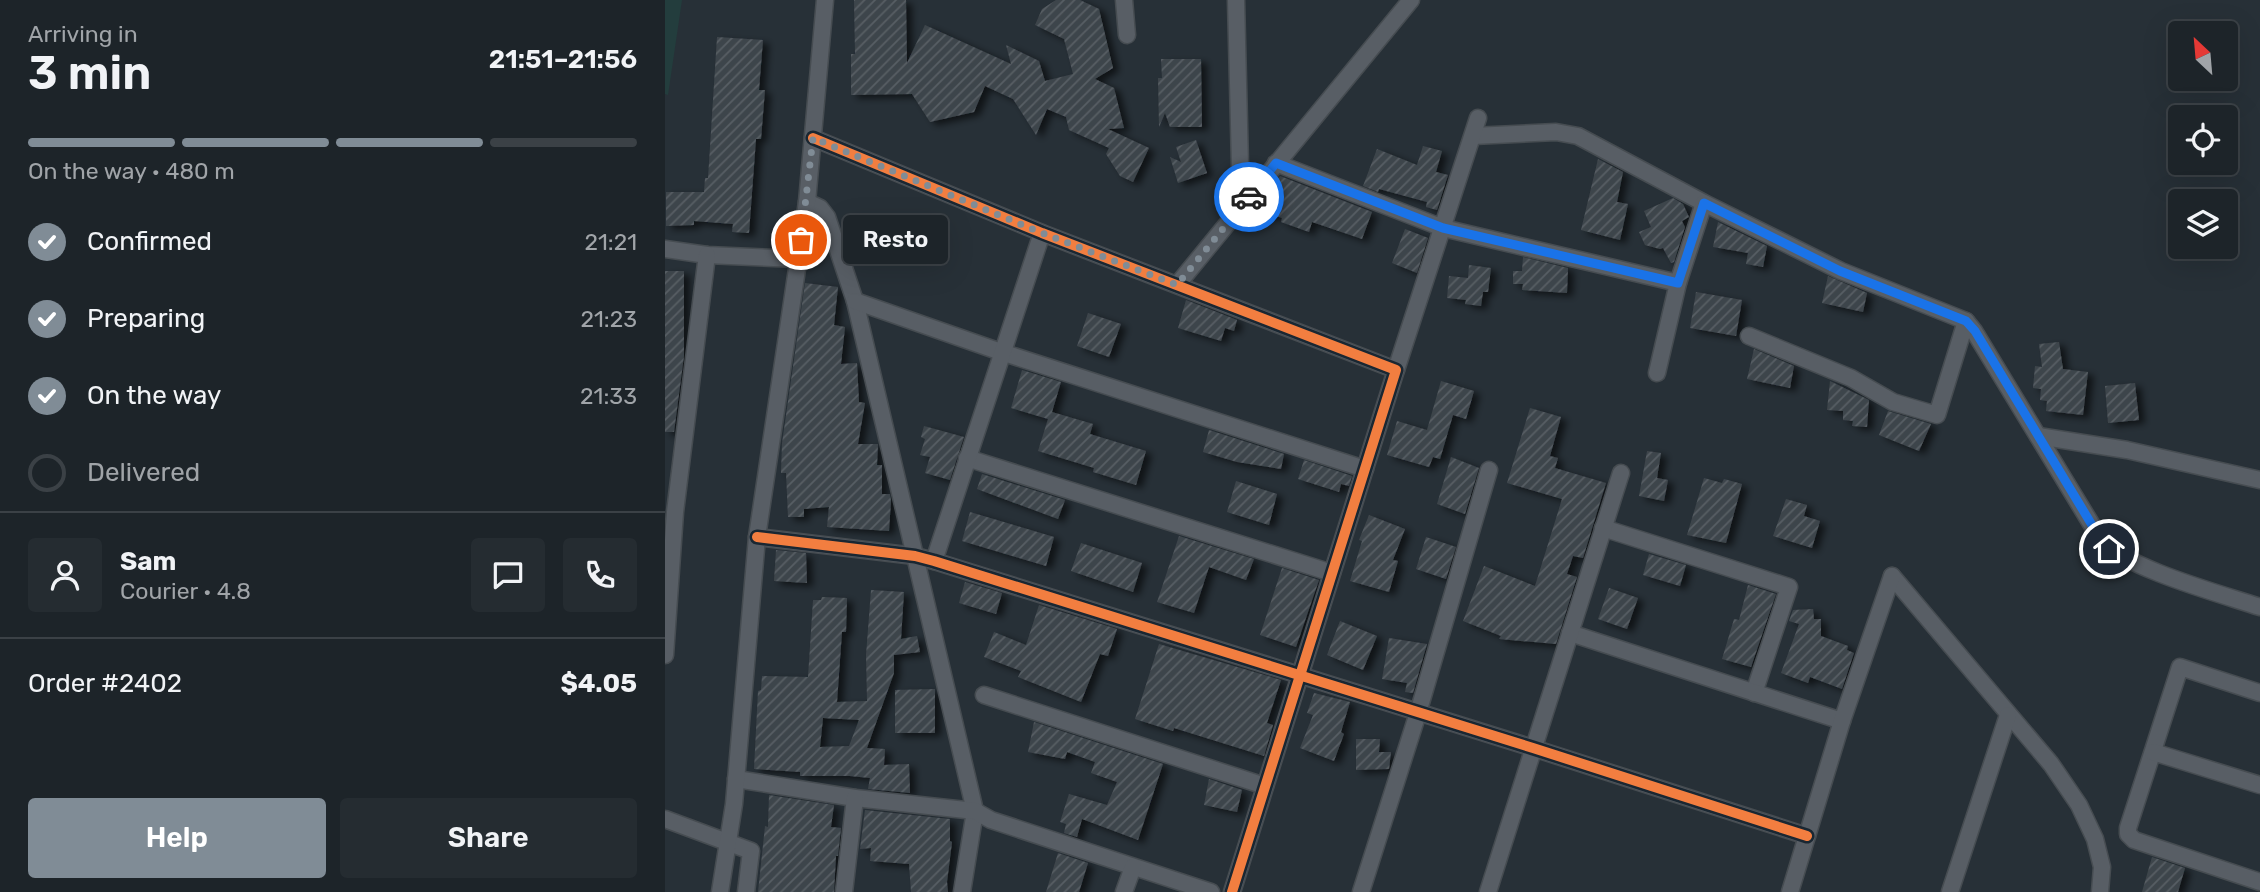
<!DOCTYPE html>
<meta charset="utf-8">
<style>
:root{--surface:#1d2429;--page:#252c31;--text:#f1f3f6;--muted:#a0a4a8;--line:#3b4146;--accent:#808c96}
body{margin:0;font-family:Rubik,sans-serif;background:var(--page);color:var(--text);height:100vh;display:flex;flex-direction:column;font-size:26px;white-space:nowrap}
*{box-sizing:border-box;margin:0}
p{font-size:23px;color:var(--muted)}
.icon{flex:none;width:38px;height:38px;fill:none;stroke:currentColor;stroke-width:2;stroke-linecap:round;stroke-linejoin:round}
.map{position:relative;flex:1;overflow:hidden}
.details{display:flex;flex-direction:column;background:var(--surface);width:665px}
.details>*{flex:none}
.needle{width:46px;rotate:334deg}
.controls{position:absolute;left:1503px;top:21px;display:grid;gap:14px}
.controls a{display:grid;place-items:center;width:70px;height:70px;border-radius:7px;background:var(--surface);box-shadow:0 7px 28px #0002,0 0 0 2px var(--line);font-size:35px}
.pin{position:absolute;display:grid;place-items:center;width:60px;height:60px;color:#fff;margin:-30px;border:4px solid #fff;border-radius:50%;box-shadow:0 2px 7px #0007}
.courier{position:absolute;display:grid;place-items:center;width:70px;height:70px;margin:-35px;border:5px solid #1a73e8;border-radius:50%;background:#fff;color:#222;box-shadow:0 2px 9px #0007}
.bubble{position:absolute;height:49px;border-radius:7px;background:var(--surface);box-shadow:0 7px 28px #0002,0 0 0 2px var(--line);font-size:23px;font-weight:600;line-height:49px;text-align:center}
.headline em{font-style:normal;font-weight:600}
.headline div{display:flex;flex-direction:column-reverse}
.headline{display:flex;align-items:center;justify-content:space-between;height:119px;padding:0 28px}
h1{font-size:46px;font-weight:600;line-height:52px}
.bar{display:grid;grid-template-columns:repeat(4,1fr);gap:10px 7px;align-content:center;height:84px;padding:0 28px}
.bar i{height:9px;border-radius:5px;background:var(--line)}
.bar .on{background:var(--accent)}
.bar p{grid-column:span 4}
.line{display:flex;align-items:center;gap:18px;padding:0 28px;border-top:2px solid var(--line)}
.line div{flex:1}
.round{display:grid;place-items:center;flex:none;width:74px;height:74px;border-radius:7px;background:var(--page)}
ol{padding:0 28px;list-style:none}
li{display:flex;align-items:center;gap:21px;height:77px}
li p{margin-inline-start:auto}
li .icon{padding:7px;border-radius:50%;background:var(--accent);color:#fff;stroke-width:4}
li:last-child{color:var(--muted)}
li i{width:38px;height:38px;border:4px solid var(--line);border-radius:50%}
.action{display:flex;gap:14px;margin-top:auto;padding:14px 28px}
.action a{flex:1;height:80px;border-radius:7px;background:var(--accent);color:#fff;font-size:28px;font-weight:600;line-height:80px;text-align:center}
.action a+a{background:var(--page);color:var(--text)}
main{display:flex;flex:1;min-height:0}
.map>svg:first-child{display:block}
</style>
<main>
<section class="details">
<div class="headline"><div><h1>3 min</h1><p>Arriving in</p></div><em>21:51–21:56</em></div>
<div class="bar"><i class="on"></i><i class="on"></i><i class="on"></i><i></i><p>On the way · 480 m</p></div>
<ol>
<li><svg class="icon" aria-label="check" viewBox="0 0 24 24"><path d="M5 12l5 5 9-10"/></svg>Confirmed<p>21:21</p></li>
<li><svg class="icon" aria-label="check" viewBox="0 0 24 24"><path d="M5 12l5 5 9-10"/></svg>Preparing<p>21:23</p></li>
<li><svg class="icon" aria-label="check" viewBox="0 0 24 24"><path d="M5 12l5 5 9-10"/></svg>On the way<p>21:33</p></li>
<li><i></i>Delivered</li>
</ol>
<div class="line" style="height:126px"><a class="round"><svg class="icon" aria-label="person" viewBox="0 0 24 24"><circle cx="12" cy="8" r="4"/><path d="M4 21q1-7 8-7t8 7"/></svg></a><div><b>Sam</b><p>Courier · 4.8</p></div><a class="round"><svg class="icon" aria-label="chat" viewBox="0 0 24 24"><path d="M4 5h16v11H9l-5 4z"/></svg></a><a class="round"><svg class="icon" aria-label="phone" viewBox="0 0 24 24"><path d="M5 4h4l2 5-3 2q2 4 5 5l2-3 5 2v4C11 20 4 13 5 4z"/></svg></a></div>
<div class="line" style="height:91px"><div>Order #2402</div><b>$4.05</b></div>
<div class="action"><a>Help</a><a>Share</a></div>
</section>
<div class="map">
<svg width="1595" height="892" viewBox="0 0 1595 892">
<defs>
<pattern id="building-hatch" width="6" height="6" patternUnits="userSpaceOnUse" patternTransform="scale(1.75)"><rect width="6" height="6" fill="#3e454b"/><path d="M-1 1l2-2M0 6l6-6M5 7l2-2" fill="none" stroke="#575e64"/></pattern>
<filter id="shadow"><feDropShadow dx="6" dy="3.5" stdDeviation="3.5" flood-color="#0009"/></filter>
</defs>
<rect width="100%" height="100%" fill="#273037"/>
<!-- green -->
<polygon fill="#233d3d" points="0,0 17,0 3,95 0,94"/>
<!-- building -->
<g fill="url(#building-hatch)" fill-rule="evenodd" filter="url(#shadow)">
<polygon points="189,0 241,0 242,63 260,25 346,64 341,45 374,61 380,81 408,74 399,39 370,25 377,9 391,0 415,0 434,9 448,68 430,79 449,88 459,128 443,129 484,148 468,182 455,176 441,154 444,148 404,130 401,117 382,109 371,135 348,99 320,86 309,112 265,122 247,94 186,95 186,54 190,54"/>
<polygon points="52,37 98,40 94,90 100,90 96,139 91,139 84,233 67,232 68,224 29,221 29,225 1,226 1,192 39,192 40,178 43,178"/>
<polygon points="496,59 536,59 537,127 505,127 500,113 494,127 493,78 497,78"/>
<polygon points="531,140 542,173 513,183 505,157 516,162 511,147"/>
<polygon points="758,146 777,151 771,172 783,175 772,210 761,207 762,202 714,189 713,192 698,186 712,149 752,165"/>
<polygon points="933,159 958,172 952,202 963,204 955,240 916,230"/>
<polygon points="615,176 707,212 697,239 647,222 644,232 616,222 617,218 592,210 593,207 590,206"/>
<polygon points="1008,198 1018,204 1024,217 1017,221 1020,227 1009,262 1006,263 998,248 995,249 980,245 974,232 986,227 979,211"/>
<polygon points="1053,222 1102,246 1098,267 1081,264 1083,253 1048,247"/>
<polygon points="740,229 763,238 752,273 727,263"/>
<polygon points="858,257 903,268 902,293 857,290 858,284 848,284 848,271 857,271"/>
<polygon points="804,265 826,268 823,292 818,292 816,306 800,304 801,300 782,298 784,276 803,278"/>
<polygon points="0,271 19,271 19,356 9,432 0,432"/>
<polygon points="1163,276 1202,293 1198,312 1157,303"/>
<polygon points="140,283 173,287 169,325 180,327 176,364 192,363 194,402 200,403 193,444 213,444 212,465 217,465 217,494 225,494 226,501 224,531 162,527 164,507 139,509 139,517 123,517 121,473 116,473 117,443"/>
<polygon points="1031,292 1077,300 1071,336 1025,328"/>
<polygon points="521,300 572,320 569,331 560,328 556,341 513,328"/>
<polygon points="423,313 456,324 444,357 412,346"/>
<polygon points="1394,342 1398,369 1423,372 1418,415 1381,411 1382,401 1375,400 1376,389 1368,388 1370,366 1377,367 1374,344"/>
<polygon points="1089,349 1129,366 1125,388 1082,379"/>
<polygon points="357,370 396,382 387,412 428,424 425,434 481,451 471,485 428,472 429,468 373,451 383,419 346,408"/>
<polygon points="776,381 809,391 801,419 788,415 775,459 768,457 764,467 722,455 732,421 762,430"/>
<polygon points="1165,381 1204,400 1202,427 1187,426 1188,421 1178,420 1178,411 1162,410"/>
<polygon points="1470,383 1474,420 1443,423 1440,386"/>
<polygon points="865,408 896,417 885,456 893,458 890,468 941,483 918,558 908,556 902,574 912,577 891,644 834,639 836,636 798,621 819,566 870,586 897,499 842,483"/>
<polygon points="1223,411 1266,424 1254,451 1214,435"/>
<polygon points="259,426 299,437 285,480 260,473 265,457 255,455 260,439 256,437"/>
<polygon points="544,430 619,454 616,469 572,462 538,452"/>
<polygon points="982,451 996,453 992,478 1003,480 999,501 974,496"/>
<polygon points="786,457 814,468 800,514 772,504"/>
<polygon points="639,460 687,476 684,486 676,484 674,492 633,479"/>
<polygon points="317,474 400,500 393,519 312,489"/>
<polygon points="1039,478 1057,483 1059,479 1077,484 1061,543 1022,535"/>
<polygon points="571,481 612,494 604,525 562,512"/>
<polygon points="1121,499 1142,505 1139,516 1155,521 1147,548 1108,536"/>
<polygon points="305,512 389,537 381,566 297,541"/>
<polygon points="704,515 740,529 728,560 733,561 724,592 685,581 697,541 694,540"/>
<polygon points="514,536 589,559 581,580 544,567 529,613 492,602"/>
<polygon points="761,537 791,547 781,579 751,569"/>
<polygon points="416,543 477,563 468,592 406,571"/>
<polygon points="111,550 141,553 142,583 109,581"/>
<polygon points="984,554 1021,565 1015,586 978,575"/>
<polygon points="617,568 654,580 631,647 595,635"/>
<polygon points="300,582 337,593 331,614 294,603"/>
<polygon points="1083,585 1111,594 1086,667 1057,659 1069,619 1074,620"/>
<polygon points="944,588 973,598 962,629 933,619"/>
<path d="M 206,590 L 239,592 L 236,639 L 252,636 L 255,652 L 229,655 L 229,673 L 202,748 L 220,749 L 219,765 L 244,764 L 245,793 L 203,789 L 205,778 L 185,776 L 135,776 L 135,772 L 89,769 L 93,691 L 96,690 L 97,676 L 143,677 L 148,600 L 156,600 L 157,597 L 182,598 L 181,632 L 177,632 L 172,702 L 202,701 L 201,655 ZM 158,718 L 194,720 L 184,746 L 155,747 Z"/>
<polygon points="374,605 452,629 443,656 435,654 416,702 353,677 356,671 319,657 329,632 361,645"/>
<polygon points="1148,609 1149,619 1156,619 1156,636 1183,646 1182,650 1189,653 1177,689 1145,677 1143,683 1116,673 1134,624 1124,621 1128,610"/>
<polygon points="675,621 712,636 698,670 662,655"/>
<polygon points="724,638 762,644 748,693 740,692 742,683 717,679"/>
<polygon points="494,644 616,680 602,723 608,725 599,756 509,728 508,731 470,719"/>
<polygon points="270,689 270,733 230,733 230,690"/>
<polygon points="649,693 685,702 676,732 679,734 669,761 635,748 648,715 642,713"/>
<polygon points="369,722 498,764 473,840 417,819 412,837 399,833 401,824 395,822 404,794 442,805 452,782 426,773 430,762 402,752 400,759 363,752"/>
<polygon points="691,739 715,739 714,752 726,752 724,769 691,770"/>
<polygon points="544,779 577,790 572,812 539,805"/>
<polygon points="104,795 169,805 166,827 176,828 173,856 171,856 169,892 93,892 100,826 103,827"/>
<polygon points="200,810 285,819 285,841 287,842 282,882 283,892 246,892 244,864 205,861 206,848 195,849"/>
<polygon points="393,853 423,863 414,892 381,892"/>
<polygon points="1487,857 1520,868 1513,892 1477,892"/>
</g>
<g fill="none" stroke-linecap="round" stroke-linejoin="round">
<defs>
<g id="minor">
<polyline points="459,0 462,35"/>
<polyline points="571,0 576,207"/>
<path d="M 808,136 L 891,132 L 913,136 L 1039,203 L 1176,271 L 1301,321 L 1309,331 L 1436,540 C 1460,568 1556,594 1595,607"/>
<polyline points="148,138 377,233 731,370 567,892"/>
<polyline points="611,163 778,228 1013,283"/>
<polyline points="142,202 155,208 162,217 190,301 310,811 297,892"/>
<polyline points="0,249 42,255 133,259"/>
<polyline points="512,285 746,0"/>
<polyline points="190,301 336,352 700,469"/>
<polyline points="1084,336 1186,378 1228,402 1272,415 1301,321"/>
<polyline points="731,370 813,118"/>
<polyline points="992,373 1013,283 1039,203"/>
<polyline points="1373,436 1462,450 1595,480"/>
<polyline points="302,458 667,573"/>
<polyline points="938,528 1124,587 1089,693"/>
<polyline points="92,537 250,556 269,561 868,748 1142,836"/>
<polyline points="269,561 377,233"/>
<polyline points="1227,576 1386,764 1414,805 1430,839 1437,867 1435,892"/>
<polyline points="905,633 1177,721"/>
<polyline points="0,655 10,512 42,255"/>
<polyline points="1595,693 1515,667 1463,828 1463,834 1469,840 1595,882"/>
<polyline points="319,695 600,786"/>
<polyline points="1488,752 1595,785"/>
<polyline points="71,779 190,798 310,811 326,820 546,892"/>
<polyline points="0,819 86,851 81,892"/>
<polyline points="55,892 69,804 92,537 142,202 160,0"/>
<polyline points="179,892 190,798"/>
<polyline points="459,892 468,867"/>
<polyline points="696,892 753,713 824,470"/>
<polyline points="823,892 956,473"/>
<polyline points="1125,892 1177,721 1227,576"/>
<polyline points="1285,892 1343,715"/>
</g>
</defs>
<!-- minor casing -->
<use href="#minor" stroke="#464c51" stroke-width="19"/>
<!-- minor -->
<use href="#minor" stroke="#585e65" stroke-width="16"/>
<defs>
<g id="cycleway">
<polyline points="148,138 377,233 731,370 567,892"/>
<polyline points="92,537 250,556 269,561 868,748 1142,836"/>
</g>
</defs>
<!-- cycleway casing -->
<use href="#cycleway" stroke="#1a2732" stroke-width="15"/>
<!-- cycleway -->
<use href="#cycleway" stroke="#f27e40" stroke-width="10"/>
</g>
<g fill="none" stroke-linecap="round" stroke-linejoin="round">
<!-- done -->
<polyline stroke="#808c96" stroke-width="7" stroke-dasharray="0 12.6" points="136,240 148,138 377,233 512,285 584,197"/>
<!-- route -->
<polyline stroke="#1a73e8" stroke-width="9" points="584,197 611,163 778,228 1013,283 1039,203 1175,271 1301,321 1310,331 1436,540 1444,549"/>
</g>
</svg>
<div class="controls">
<a><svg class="needle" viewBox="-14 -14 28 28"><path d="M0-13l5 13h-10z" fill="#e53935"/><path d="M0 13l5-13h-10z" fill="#a0a4a8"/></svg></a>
<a><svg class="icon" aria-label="locate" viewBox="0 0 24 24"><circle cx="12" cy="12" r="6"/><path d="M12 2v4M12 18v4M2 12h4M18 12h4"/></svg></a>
<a><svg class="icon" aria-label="layers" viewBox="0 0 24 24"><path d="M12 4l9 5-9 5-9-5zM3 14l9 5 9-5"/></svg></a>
</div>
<div class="pin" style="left:136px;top:240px;background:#ea580c"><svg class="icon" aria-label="bag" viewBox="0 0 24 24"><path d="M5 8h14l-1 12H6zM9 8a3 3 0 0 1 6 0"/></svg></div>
<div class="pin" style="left:1444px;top:549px;background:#1f2937"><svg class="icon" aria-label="home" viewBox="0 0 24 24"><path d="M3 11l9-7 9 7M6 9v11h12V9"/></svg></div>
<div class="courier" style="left:584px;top:197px"><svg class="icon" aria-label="car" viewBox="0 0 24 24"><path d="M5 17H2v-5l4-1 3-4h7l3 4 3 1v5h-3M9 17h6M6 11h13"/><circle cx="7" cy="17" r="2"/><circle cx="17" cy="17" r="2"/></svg></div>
<div class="bubble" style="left:178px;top:215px;width:105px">Resto</div>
</div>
</main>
